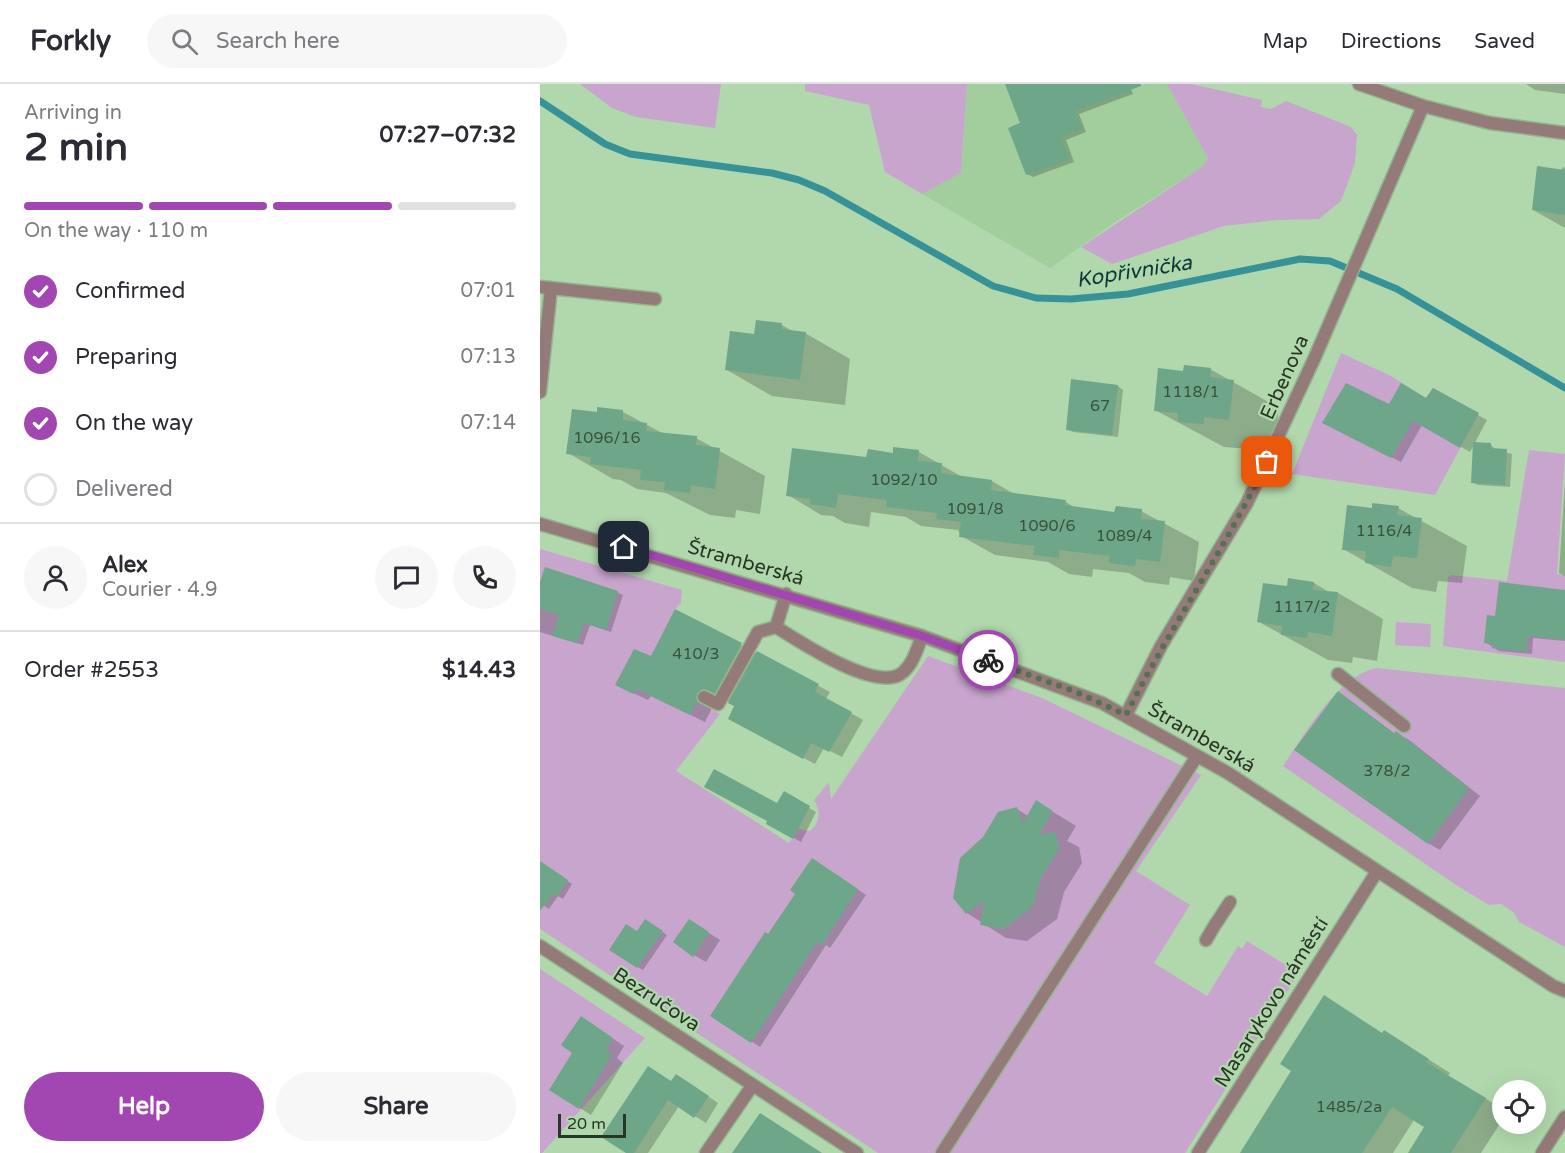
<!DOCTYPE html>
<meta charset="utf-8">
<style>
:root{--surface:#fff;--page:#f7f7f7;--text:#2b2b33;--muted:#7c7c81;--line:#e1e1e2;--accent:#a246b1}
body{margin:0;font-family:"Varela Round",sans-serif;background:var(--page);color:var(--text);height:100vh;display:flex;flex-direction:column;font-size:22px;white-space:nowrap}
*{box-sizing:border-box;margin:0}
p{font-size:20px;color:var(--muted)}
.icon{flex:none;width:33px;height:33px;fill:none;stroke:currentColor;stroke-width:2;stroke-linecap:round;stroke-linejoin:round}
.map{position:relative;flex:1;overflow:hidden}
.sheet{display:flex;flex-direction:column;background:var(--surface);width:540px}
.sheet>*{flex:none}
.controls{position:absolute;left:952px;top:996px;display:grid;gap:12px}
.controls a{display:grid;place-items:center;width:54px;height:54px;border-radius:50%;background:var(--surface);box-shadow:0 6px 24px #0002;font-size:30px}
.scale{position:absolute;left:18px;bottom:15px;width:68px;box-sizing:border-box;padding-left:6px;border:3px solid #273625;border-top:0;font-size:16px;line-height:21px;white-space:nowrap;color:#273625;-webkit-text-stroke:4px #b1d8ac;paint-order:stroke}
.pin{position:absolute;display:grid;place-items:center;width:51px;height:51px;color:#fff;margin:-26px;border-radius:12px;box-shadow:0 3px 9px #0006}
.courier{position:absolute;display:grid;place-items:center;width:60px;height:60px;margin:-30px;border:4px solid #a246b1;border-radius:50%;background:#fff;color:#222;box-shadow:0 2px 8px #0007}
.summary em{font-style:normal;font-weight:800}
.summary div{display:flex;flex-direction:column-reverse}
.summary{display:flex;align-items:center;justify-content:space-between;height:102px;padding:0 24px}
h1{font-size:39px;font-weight:800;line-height:45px}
.bar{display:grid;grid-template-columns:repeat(4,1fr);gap:9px 6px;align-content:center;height:72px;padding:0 24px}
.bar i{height:8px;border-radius:4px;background:var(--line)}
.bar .active{background:var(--accent)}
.bar p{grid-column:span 4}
.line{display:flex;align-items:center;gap:15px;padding:0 24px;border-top:2px solid var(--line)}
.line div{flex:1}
.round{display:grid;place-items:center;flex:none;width:63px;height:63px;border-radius:32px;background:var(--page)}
ol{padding:0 24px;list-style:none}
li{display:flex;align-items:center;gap:18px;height:66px}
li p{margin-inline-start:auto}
li .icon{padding:6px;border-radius:50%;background:var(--accent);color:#fff;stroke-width:4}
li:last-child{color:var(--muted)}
li i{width:33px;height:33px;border:3px solid var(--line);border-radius:50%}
.cta{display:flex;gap:12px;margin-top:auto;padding:12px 24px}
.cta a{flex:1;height:69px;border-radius:36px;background:var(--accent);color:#fff;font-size:24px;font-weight:800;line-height:69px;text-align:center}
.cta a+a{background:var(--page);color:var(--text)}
header{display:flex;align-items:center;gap:36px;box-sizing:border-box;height:84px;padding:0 30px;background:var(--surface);border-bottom:2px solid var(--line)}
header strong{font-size:28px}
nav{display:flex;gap:33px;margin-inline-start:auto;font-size:21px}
.search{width:420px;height:54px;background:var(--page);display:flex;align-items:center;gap:15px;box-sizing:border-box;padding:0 21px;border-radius:33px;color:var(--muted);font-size:22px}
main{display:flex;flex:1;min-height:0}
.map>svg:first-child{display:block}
</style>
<header>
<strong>Forkly</strong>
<div class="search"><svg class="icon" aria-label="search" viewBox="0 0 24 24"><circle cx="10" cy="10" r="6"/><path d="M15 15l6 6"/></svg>Search here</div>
<nav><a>Map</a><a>Directions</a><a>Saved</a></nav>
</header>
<main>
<section class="sheet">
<div class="summary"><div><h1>2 min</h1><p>Arriving in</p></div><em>07:27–07:32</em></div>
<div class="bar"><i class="active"></i><i class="active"></i><i class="active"></i><i></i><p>On the way · 110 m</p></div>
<ol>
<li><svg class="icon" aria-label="check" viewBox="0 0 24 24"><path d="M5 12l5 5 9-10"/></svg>Confirmed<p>07:01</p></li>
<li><svg class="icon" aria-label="check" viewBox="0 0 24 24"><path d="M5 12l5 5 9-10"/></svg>Preparing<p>07:13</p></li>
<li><svg class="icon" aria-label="check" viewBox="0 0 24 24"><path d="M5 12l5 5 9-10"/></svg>On the way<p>07:14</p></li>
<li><i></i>Delivered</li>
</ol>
<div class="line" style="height:108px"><a class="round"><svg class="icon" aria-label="person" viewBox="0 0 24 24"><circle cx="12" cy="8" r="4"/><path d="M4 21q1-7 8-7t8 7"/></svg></a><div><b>Alex</b><p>Courier · 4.9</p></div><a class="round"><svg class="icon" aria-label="chat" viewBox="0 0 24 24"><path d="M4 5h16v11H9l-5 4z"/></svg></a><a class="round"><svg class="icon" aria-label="phone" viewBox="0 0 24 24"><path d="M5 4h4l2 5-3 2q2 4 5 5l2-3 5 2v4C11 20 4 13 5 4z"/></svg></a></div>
<div class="line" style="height:78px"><div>Order #2553</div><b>$14.43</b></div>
<div class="cta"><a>Help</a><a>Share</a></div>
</section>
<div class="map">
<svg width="1025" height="1069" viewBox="0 0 1025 1069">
<rect width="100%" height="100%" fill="#b1d8ac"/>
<!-- built -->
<polygon fill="#a1ce9c" points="427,0 586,0 588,6 605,0 627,0 668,74 662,83 577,137 510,184 382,110 421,89"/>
<!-- green -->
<g fill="#c8a5cd">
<polygon points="40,0 181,0 175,44 96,33 72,24"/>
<polygon points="265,0 427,0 421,89 382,110 345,88 329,21 265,7"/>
<polygon points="627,0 652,0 722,16 721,23 731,25 746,17 811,43 817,51 815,79 801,117 779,135 737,136 684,142 572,180 541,163 662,83 668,74"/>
<polygon points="801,269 851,292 886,314 893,304 939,329 895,411 752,390"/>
<polygon points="989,366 1025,370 1017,490 1025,491 1025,578 903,562 908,493 911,491 967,497"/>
<path d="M 0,465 L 142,506 L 141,519 L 135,525 L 105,591 L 180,630 L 136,687 L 249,759 L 258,745 L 270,747 C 280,739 281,726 274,716 L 289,698 L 291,715 L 388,572 L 502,614 L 661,691 L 596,787 L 650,821 L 614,879 L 667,912 L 698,862 L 702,865 L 707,857 L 759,889 L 645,1069 L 338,1069 L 0,845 Z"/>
<polygon points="856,538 891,540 890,563 855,561"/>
<path d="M 836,584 L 1025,604 L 1025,863 L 979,838 L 974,829 L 961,820 L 949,821 L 916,801 L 743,682 C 765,650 796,593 836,584 Z"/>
<polygon points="0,885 105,954 2,1069 0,1069"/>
</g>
<!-- shadow -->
<g fill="#0003">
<polygon points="467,0 589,0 593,10 539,30 546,48 526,56 534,78 493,93 487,90 482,40"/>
<polygon points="986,0 1025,0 1025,10 995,6"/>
<polygon points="1023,83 1025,84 1025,144 993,126"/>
<polygon points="242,241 254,248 265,249 310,275 305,321 232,312 187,286 215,252"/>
<polygon points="670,285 739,324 734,361 709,358 709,365 684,363 615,326 645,288"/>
<polygon points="578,302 583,306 578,353 533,348 527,345"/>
<polygon points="893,306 947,336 930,368 882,341 861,378 793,344 850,322 887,316"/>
<polygon points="83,328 124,350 156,354 225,392 220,430 196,426 195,434 170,431 126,409 97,405 81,396 73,395 28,369 58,330"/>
<polygon points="935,360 951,361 956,366 972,370 970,403 938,401 932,398"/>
<polygon points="379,368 424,394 452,397 476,411 526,418 537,425 576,430 601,427 659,458 654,497 630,493 629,501 605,498 589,489 553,485 552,493 529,490 508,478 455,471 421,452 418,446 381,442 366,433 331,428 329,443 305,439 293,432 281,431 248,411 328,375"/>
<polygon points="1025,397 1025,492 1019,489"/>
<polygon points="858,424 927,462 922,499 898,497 896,508 872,504 803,465 833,426"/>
<polygon points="774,499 789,508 798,509 843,535 837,577 813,573 812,579 788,576 719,538 748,504"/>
<polygon points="0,503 77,508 83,511 71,548 50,541 43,561 0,548"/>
<polygon points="1025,507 1025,557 993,554 992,570 959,567 945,558 956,534"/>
<polygon points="136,527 290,608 286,615 323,636 302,673 284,664 275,680 201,641 196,622 179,612 171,617 171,626 165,638 111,612 108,616 91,608"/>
<polygon points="799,609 855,650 868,655 940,712 900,766 888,759"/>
<polygon points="244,709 276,728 261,758 228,739"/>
<polygon points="497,718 536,742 527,757 539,763 542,779 524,808 517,835 487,857 466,854 427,829 445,754 477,725 488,732"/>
<polygon points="0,778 32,800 23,815 18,812 9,825 0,819"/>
<polygon points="281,781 326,811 290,864 286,861 220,963 172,932"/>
<polygon points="111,840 127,851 103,886 98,883 98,849"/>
<polygon points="161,844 180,856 166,878 154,871"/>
<polygon points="785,913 843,950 866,961 910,989 908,992 963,1025 963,1035 941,1069 870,1069 886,1043 874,1036 853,1069 701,1069 753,987"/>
<polygon points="53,941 84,962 77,974 83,979 51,1031 40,1024"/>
<polygon points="147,998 178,1019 166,1039 139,1022 108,1069 88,1069 132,999"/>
</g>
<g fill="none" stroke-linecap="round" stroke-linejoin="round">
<!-- stream -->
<polyline stroke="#379298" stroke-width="7" points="0,17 65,60 90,70 232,89 259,96 285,107 453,202 496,214 531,215 588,210 760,175 790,177 857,205 1025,304"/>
</g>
<!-- building -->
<g fill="#6ea68a">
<polygon points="465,0 601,0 601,2 535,27 542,45 521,53 529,75 486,91 468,44 480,39"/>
<polygon points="997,82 1025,86 1025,131 992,126"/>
<polygon points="216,236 242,239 242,245 266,248 260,296 185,286 190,247 214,250"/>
<polygon points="644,281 671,284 670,293 694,296 689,336 664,333 664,340 638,338 638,329 614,327 618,284 643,287"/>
<polygon points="531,295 578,301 572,351 526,346"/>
<polygon points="806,299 849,320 861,299 886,314 893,304 939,329 920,364 873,337 851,374 782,339"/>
<polygon points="57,323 83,326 83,336 107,339 106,347 157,352 156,361 180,364 175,405 151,401 150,409 124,406 125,398 100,396 101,386 50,380 51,373 26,370 32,325 57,328"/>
<polygon points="933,358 951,359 951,364 967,365 965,401 931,399"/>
<polygon points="353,363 379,366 378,377 402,379 401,389 452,396 451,406 526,416 525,421 574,428 576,422 602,425 601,435 625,437 620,478 596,475 595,482 569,479 570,472 519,466 519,474 493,471 495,462 419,453 421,438 396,435 397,429 346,423 346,416 298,410 296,424 270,420 270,415 246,412 252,364 326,373 328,365 353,369"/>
<polygon points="832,419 859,422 857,431 882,434 877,474 853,472 851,483 825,479 826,467 802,466 807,421 832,424"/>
<polygon points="5,483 78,507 66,546 44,539 37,559 12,552 19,531 0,525 0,498"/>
<polygon points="748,494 774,498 773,506 798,508 792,552 768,548 767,554 741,551 742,542 717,538 723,499 747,502"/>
<polygon points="959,498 1025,506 1025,556 988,552 987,568 952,564 952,560 944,559 947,531 955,532"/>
<polygon points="135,525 202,559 175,609 164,605 157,609 157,618 150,631 96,605 93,610 75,601 94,565 111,572"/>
<polygon points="217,567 279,600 275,608 312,628 289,668 271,659 263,675 188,635 194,622 188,619"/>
<polygon points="798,607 854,649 856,647 929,704 888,760 754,666"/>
<polygon points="174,685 237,719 244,707 270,722 253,755 226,740 227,737 164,703"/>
<polygon points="496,716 513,727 499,750 515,748 519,765 501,794 493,822 463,845 440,841 444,817 426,830 413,814 420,774 443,753 458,728 477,723 483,739"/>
<polygon points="272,774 318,805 282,861 277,858 211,959 170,932 225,848 228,850 255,810 250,806"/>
<polygon points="0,777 28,796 17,813 12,811 0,827"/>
<polygon points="105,835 123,847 97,884 69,866 86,840 97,847"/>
<polygon points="149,835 169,848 153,873 133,858"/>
<polygon points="784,911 842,949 844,946 889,975 886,978 946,1014 911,1069 868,1069 884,1043 852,1023 822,1069 700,1069 751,987 740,980"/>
<polygon points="41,932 73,954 66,967 72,971 39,1025 9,1006 32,969 21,961"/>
<polygon points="108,982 131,997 136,990 169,1012 154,1034 128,1016 94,1069 86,1069 61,1053"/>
<polygon points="220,1029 282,1069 192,1069"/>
</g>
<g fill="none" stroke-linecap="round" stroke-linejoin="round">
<defs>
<g id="lane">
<path d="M 236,543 C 260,558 331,605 359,591 C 372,584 377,565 382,552"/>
<polyline points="798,590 864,642"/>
<polyline points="164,613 178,620 218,548 236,543 246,510"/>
</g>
<g id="street">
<polyline points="819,0 883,22 950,39 1025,49"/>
<polyline points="0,203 115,215"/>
<polyline points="0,308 11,204"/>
<polyline points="0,440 382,552 562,619 688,689 1013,902 1025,907"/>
<polyline points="586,631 621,562 707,419 775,273 883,22"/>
<polyline points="677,838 690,818"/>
<polyline points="666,856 676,839"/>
<polyline points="0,862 317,1069"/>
<polyline points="166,1069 212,1002"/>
<polyline points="402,1069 657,672"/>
<polyline points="658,1069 836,789"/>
<polyline points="1002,1069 1025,1033"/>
</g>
</defs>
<!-- lane casing -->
<use href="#lane" stroke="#93b48e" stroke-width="15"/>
<!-- street casing -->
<use href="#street" stroke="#93b48e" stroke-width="15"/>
<!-- lane -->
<use href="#lane" stroke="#947a78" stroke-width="12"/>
<!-- street -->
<use href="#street" stroke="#947a78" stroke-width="12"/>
</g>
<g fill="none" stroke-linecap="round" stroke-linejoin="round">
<!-- done -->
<path stroke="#576f54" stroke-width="6" stroke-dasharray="0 10.8" d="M 448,576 L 536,608 L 586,631 C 629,545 685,465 727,378"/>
<!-- route -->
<polyline stroke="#a246b1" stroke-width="8" points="84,463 382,552 448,576"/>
</g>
<g text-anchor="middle" stroke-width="4.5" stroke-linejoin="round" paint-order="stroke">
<!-- number labels -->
<g font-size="16" fill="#39523e">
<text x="651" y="313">1118/1</text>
<text x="560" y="327">67</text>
<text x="67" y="359">1096/16</text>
<text x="364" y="401">1092/10</text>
<text x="435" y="430">1091/8</text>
<text x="507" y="447">1090/6</text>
<text x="844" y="452">1116/4</text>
<text x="584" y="457">1089/4</text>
<text x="762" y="528">1117/2</text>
<text x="156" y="575">410/3</text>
<text x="847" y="692">378/2</text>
<text x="809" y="1028">1485/2a</text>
</g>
<!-- street labels -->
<g font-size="20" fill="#273625" stroke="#b1d8ac">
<text transform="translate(744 293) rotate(-66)" y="7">Erbenova</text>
<text transform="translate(206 478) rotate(16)" y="7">Štramberská</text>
<text transform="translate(662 653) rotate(30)" y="7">Štramberská</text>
<text transform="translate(117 915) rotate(33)" y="7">Bezručova</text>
<text transform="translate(731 918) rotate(-58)" y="7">Masarykovo náměstí</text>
</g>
<!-- water labels -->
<g font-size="21" font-style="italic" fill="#0c373a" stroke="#b1d8ac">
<text transform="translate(594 187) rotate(-9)" y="7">Kopřivnička</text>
</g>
</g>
</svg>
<div class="controls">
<a><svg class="icon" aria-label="locate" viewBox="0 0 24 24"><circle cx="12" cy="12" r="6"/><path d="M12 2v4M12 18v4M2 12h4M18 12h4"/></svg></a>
</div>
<div class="scale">20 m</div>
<div class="pin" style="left:727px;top:378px;background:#ea580c"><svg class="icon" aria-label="bag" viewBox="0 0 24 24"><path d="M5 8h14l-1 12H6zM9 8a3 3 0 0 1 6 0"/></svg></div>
<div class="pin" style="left:84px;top:463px;background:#1f2937"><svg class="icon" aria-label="home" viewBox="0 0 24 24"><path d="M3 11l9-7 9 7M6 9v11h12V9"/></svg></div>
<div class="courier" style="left:448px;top:576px"><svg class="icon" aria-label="bike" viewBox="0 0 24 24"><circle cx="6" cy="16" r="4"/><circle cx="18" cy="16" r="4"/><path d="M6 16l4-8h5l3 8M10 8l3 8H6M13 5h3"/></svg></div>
</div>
</main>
